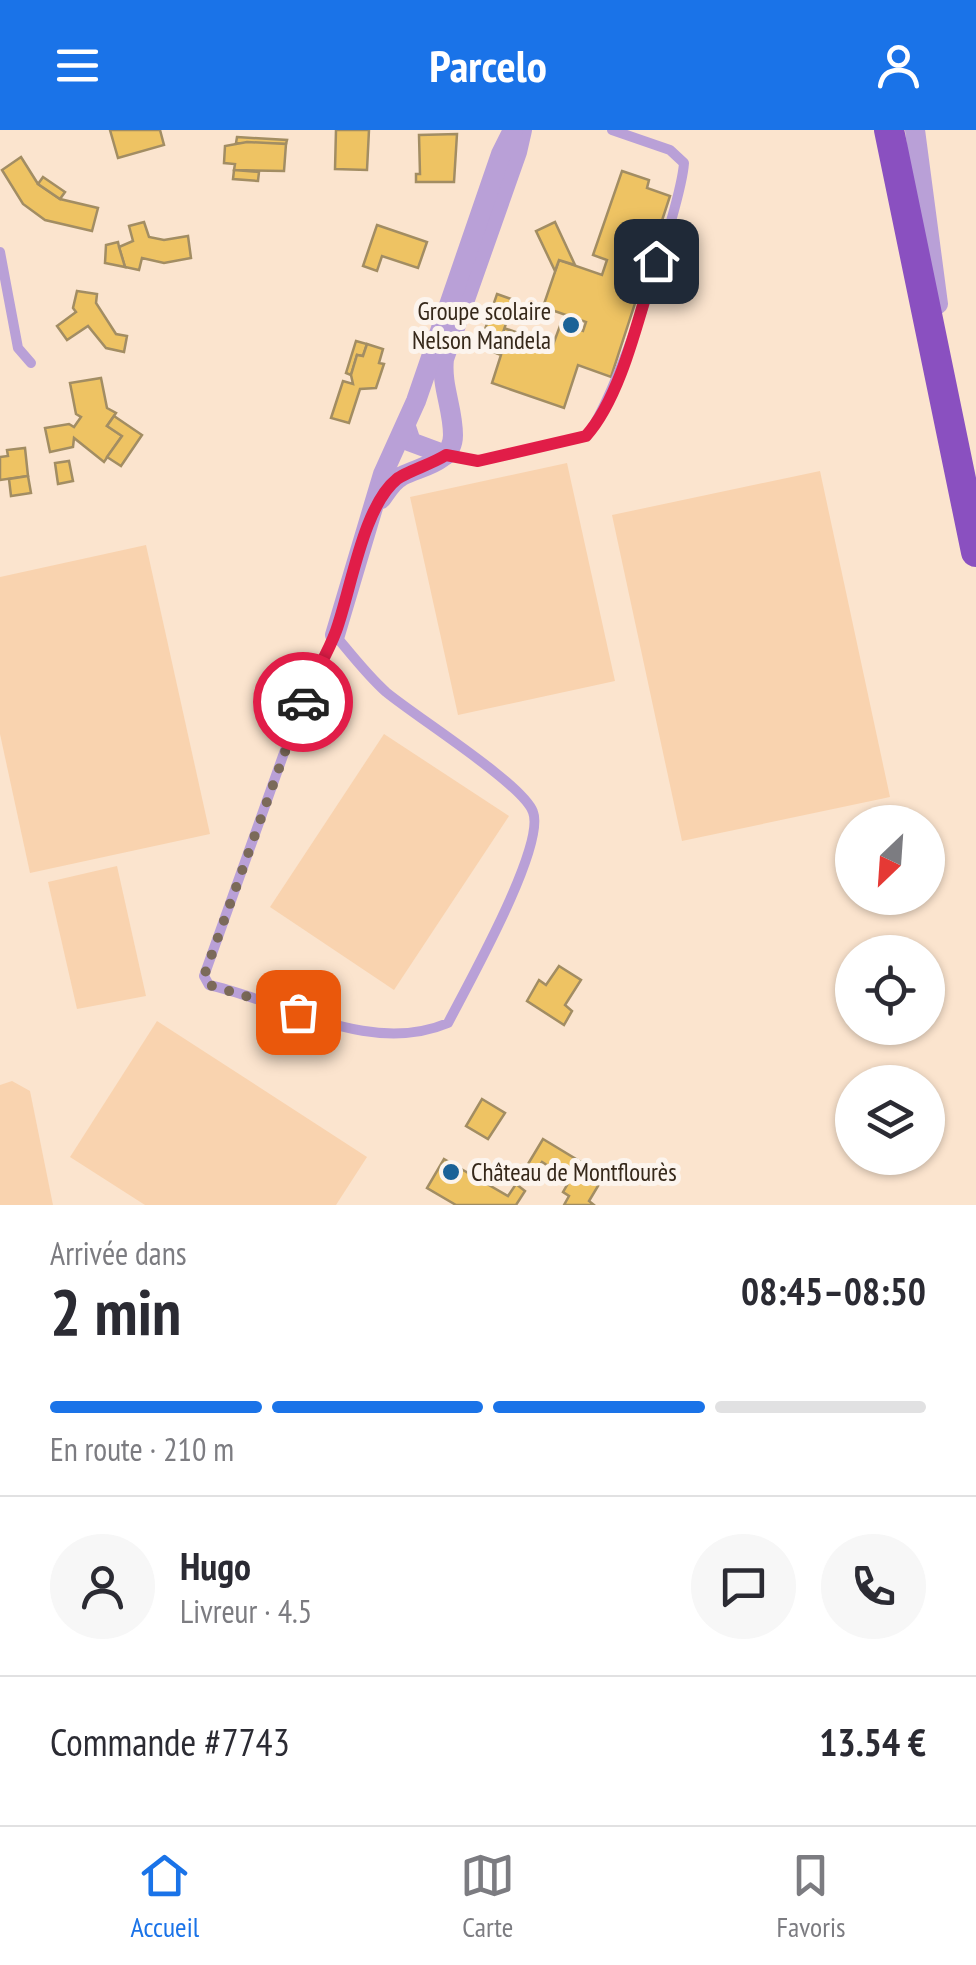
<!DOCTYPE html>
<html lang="fr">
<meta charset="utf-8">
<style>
:root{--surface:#fff;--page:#f7f7f7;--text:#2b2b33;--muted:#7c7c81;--line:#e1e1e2;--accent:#1a73e8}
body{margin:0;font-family:"PT Sans Narrow",sans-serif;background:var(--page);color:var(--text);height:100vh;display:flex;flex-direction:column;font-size:38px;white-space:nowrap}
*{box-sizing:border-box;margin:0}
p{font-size:32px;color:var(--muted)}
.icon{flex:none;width:55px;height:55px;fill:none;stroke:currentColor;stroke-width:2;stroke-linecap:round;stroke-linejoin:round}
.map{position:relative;height:1075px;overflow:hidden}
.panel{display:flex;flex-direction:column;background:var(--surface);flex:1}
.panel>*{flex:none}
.needle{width:65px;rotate:205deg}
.controls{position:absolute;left:835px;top:675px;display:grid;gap:20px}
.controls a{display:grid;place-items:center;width:110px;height:110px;border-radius:50%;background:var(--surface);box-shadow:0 2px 8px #0004;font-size:50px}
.pin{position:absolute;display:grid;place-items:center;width:85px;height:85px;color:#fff;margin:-42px;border-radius:20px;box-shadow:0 5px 15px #0006}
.courier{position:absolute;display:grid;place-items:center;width:100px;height:100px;margin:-50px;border:8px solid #e11d48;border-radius:50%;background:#fff;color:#222;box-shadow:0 2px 12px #0007}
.overview em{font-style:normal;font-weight:700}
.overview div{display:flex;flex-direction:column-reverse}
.overview{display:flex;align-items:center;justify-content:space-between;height:170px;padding:0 50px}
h1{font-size:65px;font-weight:700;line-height:75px}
.bar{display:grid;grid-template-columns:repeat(4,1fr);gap:15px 10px;align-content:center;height:120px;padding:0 50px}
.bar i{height:12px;border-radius:8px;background:var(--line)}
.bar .current{background:var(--accent)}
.bar p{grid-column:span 4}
.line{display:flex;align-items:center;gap:25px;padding:0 50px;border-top:2px solid var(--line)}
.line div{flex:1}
.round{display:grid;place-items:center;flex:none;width:105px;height:105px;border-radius:52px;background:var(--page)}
header{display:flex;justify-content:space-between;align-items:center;height:130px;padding:0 50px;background:var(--accent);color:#fff;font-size:45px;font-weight:700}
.tab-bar{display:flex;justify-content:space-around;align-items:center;height:140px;border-top:2px solid var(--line);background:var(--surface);font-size:28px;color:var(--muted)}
.tab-bar a{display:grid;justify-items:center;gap:5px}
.tab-bar .current{color:var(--accent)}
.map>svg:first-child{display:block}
</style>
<header><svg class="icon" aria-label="menu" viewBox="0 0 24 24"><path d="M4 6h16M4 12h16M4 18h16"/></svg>Parcelo<svg class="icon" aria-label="person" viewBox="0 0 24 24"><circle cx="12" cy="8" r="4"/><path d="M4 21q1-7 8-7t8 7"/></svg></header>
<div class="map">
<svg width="976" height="1075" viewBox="0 0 976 1075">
<rect width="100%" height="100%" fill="#fbe4ce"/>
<!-- green -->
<g fill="#f9d3af">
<polygon points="567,333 615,551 458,585 410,367"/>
<polygon points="820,341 890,667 682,711 612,385"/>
<polygon points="146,415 210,704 30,743 0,604 0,447"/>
<polygon points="384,604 509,686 394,860 270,777"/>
<polygon points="117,736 146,866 77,879 48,752"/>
<polygon points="157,891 367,1027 336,1075 145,1075 70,1027"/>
<polygon points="12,951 30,961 53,1075 0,1075 0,955"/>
</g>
<!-- building -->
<g fill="#eec363" stroke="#a28d63" stroke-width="2.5">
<polygon points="110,0 160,0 164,15 118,28"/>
<polygon points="336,0 369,0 367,40 335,39"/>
<polygon points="457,4 454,52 416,52 416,44 420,44 419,5"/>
<polygon points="237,7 287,10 286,14 236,13"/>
<polygon points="247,12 286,14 284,41 234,40 235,34 224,33 225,16"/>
<polygon points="21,27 38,54 60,69 98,78 92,101 45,90 23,74 2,40"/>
<polygon points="234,40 259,42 258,51 233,49"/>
<polygon points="622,41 649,50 647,58 670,66 611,247 578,235 564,278 492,253 501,225 496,223 504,198 553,215 561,193 583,201 586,192 543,177 559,130 602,145 607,130 593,125"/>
<polygon points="43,47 65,62 60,69 38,54"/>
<polygon points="144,92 149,107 164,110 188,106 191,128 164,133 142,128 139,140 125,137 119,117 133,111 129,96"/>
<polygon points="555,92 575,135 559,130 555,141 536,101"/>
<polygon points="377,95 427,112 418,138 382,126 377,141 363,136"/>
<polygon points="118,112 119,117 125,137 105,133 106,115"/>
<polygon points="77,161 97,164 96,173 116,204 127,206 124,222 106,218 88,196 67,210 57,196 76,182 73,178"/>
<polygon points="497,164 514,170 496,223 479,217"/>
<polygon points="356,211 367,214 363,226 357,225 351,245 346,243"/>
<polygon points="367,214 383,219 379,233 384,234 376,258 360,259 349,293 331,288 343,251 353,254 351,245 357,225 363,226"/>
<polygon points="101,248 107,278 116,283 107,296 122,306 104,332 74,308 73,317 50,322 45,298 69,294 74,297 81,287 76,284 70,253"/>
<polygon points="114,286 142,305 121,336 107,327 122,306 107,296"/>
<polygon points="25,318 28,346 0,350 0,327 8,326 7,320"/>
<polygon points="69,331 73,351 58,354 55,333"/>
<polygon points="28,346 31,363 11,366 9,349"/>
<polygon points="559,836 581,850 565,875 572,881 564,895 527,871 539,850 546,855"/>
<polygon points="482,969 505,983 488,1009 466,996"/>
<polygon points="543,1009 604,1046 589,1071 594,1075 564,1075 569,1066 563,1062 570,1050 542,1032 530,1050 522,1044"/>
<polygon points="444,1029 508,1066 516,1054 525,1061 516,1075 456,1075 427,1058"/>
</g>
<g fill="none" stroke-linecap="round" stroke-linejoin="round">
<!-- service -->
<g stroke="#b9a0d7" stroke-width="10">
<polyline points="0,122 18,218 31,233"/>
<path d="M 447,325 L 479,331 L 586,306 C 614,275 681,77 684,33 L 670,20 L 612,0"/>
<path d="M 335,505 C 351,524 367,545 386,562 C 416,587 523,654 533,682 C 546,716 467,856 448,893 C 370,926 285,872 209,855 L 204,846 L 308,556 Z"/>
</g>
<!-- minor -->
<g stroke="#b9a0d7" stroke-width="20">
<polyline points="915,0 938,174"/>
<polyline points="406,297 411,312 446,325"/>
<path d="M 381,369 C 387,361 393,350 402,346 C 421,336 453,333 453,305 C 453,278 441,256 444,229 L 517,22 L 522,0"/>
<polyline points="335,505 383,344 416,271 501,24 513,0"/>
</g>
<!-- trunk -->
<polyline stroke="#8a50c0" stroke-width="30" points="889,0 976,422"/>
</g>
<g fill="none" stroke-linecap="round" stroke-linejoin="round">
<!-- done -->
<polyline stroke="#7b6a59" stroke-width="10" stroke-dasharray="0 18" points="298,882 209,855 204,846 303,572"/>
<!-- route -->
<path stroke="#e11d48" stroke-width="12" d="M 303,572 C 312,547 327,526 336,501 C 351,460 363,376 397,349 C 406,342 432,334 446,325 L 478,331 L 586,306 C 622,266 639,184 656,131"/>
</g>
<!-- markers -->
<g fill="#1b6297" stroke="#fcf4ed" stroke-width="4">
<circle cx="571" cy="195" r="10"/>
<circle cx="451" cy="1042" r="10"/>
</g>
<g text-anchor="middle" stroke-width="10" stroke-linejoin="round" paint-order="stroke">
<!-- poi labels -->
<g font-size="25" fill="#36281a" stroke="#fcf4ed" text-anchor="end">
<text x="551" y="190">Groupe scolaire<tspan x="551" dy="29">Nelson Mandela</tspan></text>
<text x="471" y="1051" text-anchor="start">Château de Montflourès</text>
</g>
</g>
</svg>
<div class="controls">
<a><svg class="needle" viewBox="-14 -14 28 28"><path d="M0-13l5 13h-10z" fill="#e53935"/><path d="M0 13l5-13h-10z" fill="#7c7c81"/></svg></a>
<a><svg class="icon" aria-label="locate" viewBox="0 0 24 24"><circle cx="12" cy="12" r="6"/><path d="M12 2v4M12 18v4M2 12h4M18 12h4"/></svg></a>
<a><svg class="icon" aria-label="layers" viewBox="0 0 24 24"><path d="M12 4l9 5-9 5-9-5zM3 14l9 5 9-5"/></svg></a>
</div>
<div class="pin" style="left:298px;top:882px;background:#ea580c"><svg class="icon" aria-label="bag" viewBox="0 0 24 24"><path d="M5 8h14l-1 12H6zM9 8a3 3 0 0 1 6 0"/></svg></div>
<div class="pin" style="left:656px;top:131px;background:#1f2937"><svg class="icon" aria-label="home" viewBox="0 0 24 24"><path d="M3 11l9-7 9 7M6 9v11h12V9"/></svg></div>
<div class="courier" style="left:303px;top:572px"><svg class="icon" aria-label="car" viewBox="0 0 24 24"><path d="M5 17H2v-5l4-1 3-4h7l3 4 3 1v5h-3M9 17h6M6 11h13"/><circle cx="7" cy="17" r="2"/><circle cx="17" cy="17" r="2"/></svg></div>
</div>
<section class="panel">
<div class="overview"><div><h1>2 min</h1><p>Arrivée dans</p></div><em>08:45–08:50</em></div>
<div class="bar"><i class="current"></i><i class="current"></i><i class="current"></i><i></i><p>En route · 210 m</p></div>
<div class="line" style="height:180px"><a class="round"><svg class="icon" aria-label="person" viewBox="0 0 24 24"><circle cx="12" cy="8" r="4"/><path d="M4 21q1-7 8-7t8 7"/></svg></a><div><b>Hugo</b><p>Livreur · 4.5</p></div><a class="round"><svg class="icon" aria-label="chat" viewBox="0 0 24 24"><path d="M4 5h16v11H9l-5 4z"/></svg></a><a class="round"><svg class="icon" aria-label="phone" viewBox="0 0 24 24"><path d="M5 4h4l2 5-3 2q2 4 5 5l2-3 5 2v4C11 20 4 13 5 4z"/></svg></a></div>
<div class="line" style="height:130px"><div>Commande #7743</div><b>13.54 €</b></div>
</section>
<nav class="tab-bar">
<a class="current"><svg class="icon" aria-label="home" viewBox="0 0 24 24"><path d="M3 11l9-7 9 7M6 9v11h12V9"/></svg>Accueil</a>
<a><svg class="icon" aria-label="map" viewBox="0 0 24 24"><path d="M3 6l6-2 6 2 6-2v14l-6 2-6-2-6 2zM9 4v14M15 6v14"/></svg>Carte</a>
<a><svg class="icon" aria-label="saved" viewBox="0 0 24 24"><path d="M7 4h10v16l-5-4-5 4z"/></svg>Favoris</a>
</nav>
